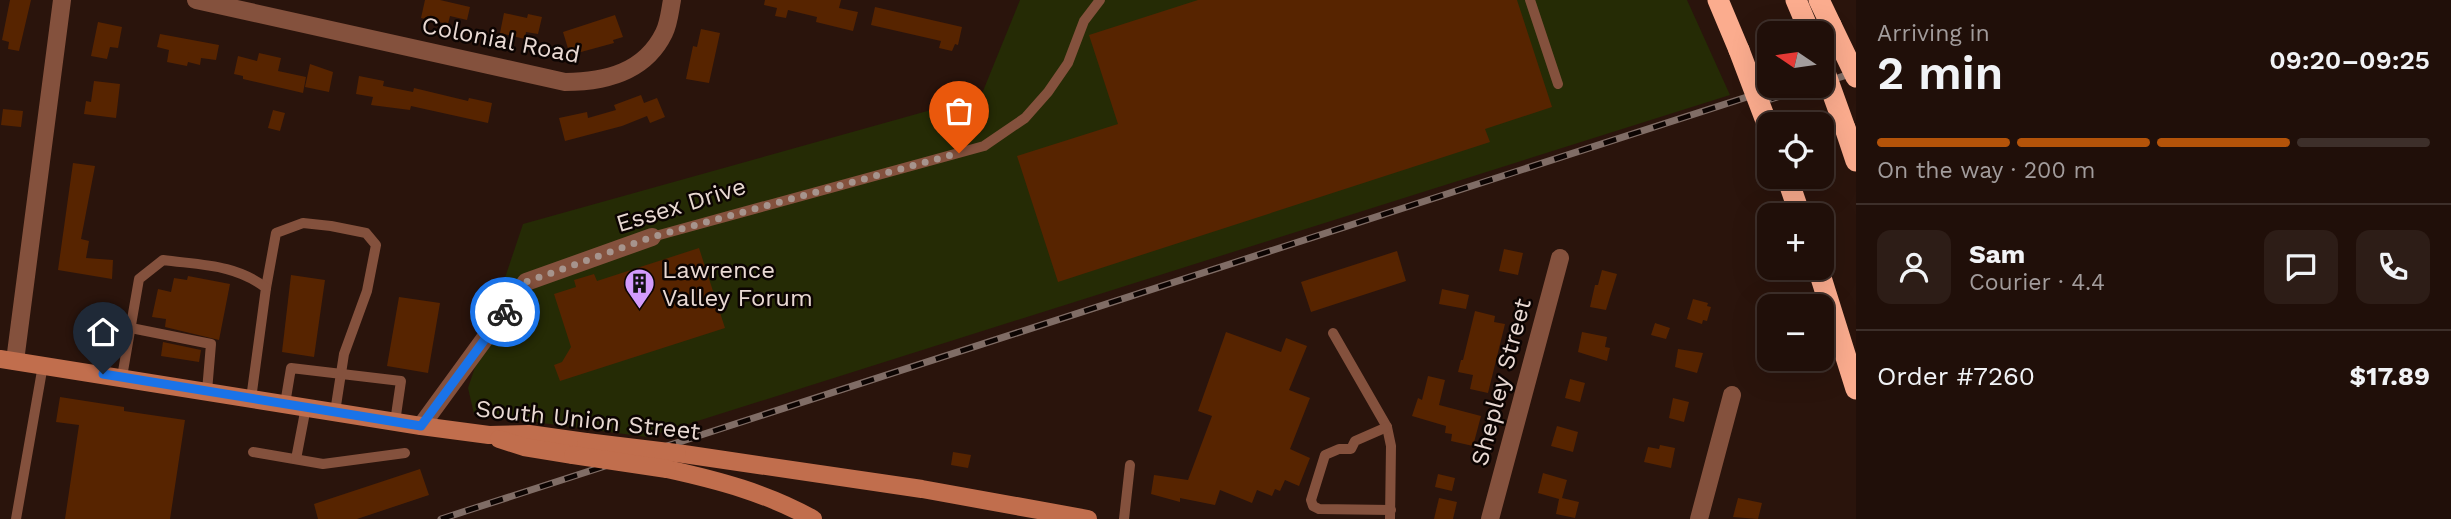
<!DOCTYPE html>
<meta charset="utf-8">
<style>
:root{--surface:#200f09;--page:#2d1d17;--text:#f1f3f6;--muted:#a29c9c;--line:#3d2f2a;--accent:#b45309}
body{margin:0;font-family:"Work Sans",sans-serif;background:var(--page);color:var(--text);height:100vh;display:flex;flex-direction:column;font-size:26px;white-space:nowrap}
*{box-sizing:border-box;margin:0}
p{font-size:23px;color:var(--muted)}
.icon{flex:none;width:38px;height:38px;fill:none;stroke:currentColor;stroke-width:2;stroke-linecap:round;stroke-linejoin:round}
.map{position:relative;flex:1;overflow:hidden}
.side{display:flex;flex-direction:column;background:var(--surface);width:595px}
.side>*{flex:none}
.needle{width:46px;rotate:283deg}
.fabs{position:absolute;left:1757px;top:21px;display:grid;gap:14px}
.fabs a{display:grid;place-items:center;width:77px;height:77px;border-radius:14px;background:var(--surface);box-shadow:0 7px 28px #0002,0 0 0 2px var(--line);font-size:35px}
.pin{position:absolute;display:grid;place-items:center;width:60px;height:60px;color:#fff;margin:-72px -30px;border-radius:50% 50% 50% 0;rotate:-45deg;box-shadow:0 0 7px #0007}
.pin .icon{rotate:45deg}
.courier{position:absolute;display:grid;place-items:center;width:70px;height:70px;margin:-35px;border:5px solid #1a73e8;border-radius:50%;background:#fff;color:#222;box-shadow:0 2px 9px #0007}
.head em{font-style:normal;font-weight:600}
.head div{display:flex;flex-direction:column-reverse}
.head{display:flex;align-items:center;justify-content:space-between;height:119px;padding:0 21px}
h1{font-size:46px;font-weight:600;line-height:52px}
.bar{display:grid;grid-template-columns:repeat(4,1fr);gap:10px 7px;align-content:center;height:84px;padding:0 21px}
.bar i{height:9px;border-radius:5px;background:var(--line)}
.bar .current{background:var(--accent)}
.bar p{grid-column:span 4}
.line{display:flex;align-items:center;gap:18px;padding:0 21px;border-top:2px solid var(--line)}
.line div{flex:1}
.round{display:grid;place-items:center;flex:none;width:74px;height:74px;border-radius:14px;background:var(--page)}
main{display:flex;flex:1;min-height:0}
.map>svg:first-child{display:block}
</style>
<main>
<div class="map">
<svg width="1856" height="519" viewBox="0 0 1856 519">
<rect width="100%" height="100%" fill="#2a140c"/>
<!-- green -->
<polygon fill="#252b05" points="1020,0 1687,0 1730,95 647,437 474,414 468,388 523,224 981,96"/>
<!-- building -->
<g fill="#572400">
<polygon points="10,0 31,0 19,51 8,49 9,42 2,40"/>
<polygon points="425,0 440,0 470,7 467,20 450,16 448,24 421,18"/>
<polygon points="765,0 841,0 839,8 858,12 853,31 816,22 817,17 788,10 786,18 775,16 777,8 764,5"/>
<polygon points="1198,0 1517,0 1552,107 1485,129 1490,142 1058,282 1017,156 1118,124 1089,35"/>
<polygon points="875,7 962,27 958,45 955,44 952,51 939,48 941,41 871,25"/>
<polygon points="504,13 527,18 528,14 542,17 538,34 526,32 525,39 500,33"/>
<polygon points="615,15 623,37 613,40 614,43 570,55 563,32"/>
<polygon points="98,22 122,27 118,48 110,47 107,59 91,56"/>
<polygon points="701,29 720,33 709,83 686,79 693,46 697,47"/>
<polygon points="160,34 219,45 216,60 201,58 200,65 188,62 187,66 167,62 169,50 157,47"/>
<polygon points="259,53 281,58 278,71 306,77 303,93 243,79 243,76 234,74 238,56 257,61"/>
<polygon points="310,64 333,72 329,92 305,87"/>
<polygon points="359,76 384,81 383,86 413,92 414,88 468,101 469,98 492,103 488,123 411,106 410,110 371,105 373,97 356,94"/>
<polygon points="94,81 120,84 116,118 84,114 86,101 91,102"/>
<polygon points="641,95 644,103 657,98 665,117 650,123 647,116 622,126 565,141 559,118 587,112 588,118 616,110 614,105"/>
<polygon points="3,109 23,111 21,127 1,125"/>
<polygon points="273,110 285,113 280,131 268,128"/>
<polygon points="73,163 95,166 81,239 89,241 86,258 113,260 112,279 58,270"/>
<polygon points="699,248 725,328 560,381 554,365 562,362 571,347 554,294 576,287 574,280 594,274 597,281"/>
<polygon points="1504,249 1523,253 1518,275 1499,271"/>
<polygon points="1397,251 1406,281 1311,312 1301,282"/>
<polygon points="1602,270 1617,274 1606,310 1590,307 1595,285 1598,285"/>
<polygon points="291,275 325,280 314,357 282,352"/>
<polygon points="188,276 230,284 219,340 165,327 166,319 152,317 158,289 171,292 174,278 187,280"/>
<polygon points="1442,289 1469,295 1466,309 1439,304"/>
<polygon points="399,297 440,303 428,373 387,366"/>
<polygon points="1693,299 1708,303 1707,306 1711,307 1707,321 1703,320 1702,324 1687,319"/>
<polygon points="81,311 100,314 99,326 94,325 93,336 81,334"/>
<polygon points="1475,311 1495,316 1494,322 1505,324 1488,393 1470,389 1473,375 1458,372 1461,360 1463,360"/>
<polygon points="1655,323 1670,328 1666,339 1651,335"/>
<polygon points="1226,332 1281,352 1286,338 1307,346 1289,390 1310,398 1290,449 1310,458 1299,486 1285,480 1280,491 1275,489 1272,496 1257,490 1252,503 1220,490 1215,505 1180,498 1180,502 1151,494 1154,475 1188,480 1212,416 1198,411"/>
<polygon points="1582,332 1607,337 1605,347 1610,348 1607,361 1578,352"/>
<polygon points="163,342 201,350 199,362 161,356"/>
<polygon points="1678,349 1703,353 1697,373 1675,367"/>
<polygon points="1428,376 1445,380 1439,405 1481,416 1473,446 1451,441 1452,434 1445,433 1446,426 1412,416 1418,398 1422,400"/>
<polygon points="1570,379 1585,383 1580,402 1565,398"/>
<polygon points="60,397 124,407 124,411 185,420 170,519 65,519 79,425 56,422"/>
<polygon points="1673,398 1689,402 1684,422 1669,418"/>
<polygon points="1557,426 1578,432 1573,452 1551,446"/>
<polygon points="1660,445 1675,448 1671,468 1644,462 1648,447 1659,449"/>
<polygon points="953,452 971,455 968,468 951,465"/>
<polygon points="420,469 429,495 357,519 318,519 314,504"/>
<polygon points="1543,473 1567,480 1562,498 1579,502 1575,518 1556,514 1559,499 1538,493"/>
<polygon points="1438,474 1455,478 1452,491 1435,487"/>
<polygon points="1439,498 1457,502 1453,519 1434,519"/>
<polygon points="1738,498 1762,503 1758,519 1733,517"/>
</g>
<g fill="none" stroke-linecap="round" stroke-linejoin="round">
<!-- lane -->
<g stroke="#84513d" stroke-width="10">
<polyline points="1530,0 1558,84"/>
<polyline points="652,237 984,146 1025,118 1048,92 1068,63 1084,21 1100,0"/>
<polyline points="266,288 276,233 303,223 331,226 366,233 376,245 367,291 344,354 335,412"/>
<polyline points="131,328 211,344 207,391"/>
<polyline points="1333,333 1387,427 1391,446 1390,519"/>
<path d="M 122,377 L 139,279 L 163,260 C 200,265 236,264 266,288 L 251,399"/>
<polyline points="285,404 291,368 401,381 395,422"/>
<polyline points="1387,427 1355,441 1351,449 1339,449 1325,455 1311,500 1313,506 1319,509 1391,510"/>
<polyline points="253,452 323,464 405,453"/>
<polyline points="296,459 306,407"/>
<polyline points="16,519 43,365"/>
<polyline points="1124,519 1130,465"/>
</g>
<!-- street -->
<g stroke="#84513d" stroke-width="18">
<path d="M 196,0 L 565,82 C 606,82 645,72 664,33 C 669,23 670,10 672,0"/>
<polyline points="15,361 62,0"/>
<polyline points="421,426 526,282 652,237"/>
<polyline points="1490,519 1560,258"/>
<polyline points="1699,519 1732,395"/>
</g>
<!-- secondary -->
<g stroke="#c16e4d" stroke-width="18">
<polyline points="0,359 421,426 489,435 529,434 586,442"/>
<polyline points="499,439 524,447 573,455"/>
<polyline points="677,453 922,489 1088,519"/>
<path d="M 667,469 C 717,480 767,493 813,519"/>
</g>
<!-- highway -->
<g stroke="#fbac8e" stroke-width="21">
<polyline points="1718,0 1739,50"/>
<polyline points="1796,0 1810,33"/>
<polyline points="1819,0 1831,25"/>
<polyline points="1845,128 1856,161"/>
<polyline points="1787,177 1800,215"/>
<polyline points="1818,268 1856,389"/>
</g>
<defs>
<g id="rail">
<polyline points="1822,83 1856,72"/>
<polyline points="1771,99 1812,86"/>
<polyline points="441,519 1781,86"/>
</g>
</defs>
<!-- rail casing -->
<use href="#rail" stroke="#806d66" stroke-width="7"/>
<!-- rail -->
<use href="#rail" stroke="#0c0402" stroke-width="4.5" stroke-dasharray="13" stroke-linecap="butt"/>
<!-- secondary-bridge -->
<g stroke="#c16e4d" stroke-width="18">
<polyline points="586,442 677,453"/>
<polyline points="573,455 667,469"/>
</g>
<!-- highway-bridge -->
<g stroke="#fbac8e" stroke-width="21">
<polyline points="1831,25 1856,77"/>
<polyline points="1739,50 1769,129"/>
<polyline points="1822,64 1845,128"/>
</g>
</g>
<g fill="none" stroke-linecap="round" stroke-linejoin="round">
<!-- done -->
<polyline stroke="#a6948d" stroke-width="7" stroke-dasharray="0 12.6" points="505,312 526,282 652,237 959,153"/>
<!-- route -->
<polyline stroke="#1a73e8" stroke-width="9" points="103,374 421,426 505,312"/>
</g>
<!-- icons -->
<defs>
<symbol id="building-pin" viewBox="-11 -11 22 30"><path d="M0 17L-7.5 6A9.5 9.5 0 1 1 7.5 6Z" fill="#d39cfd" stroke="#0c0402"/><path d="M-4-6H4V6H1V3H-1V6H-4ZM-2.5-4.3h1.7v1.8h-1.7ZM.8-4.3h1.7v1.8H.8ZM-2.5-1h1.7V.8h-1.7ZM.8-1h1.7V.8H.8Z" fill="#111"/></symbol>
</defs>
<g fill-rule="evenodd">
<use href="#building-pin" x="622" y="266" width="35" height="47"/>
</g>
<g text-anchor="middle" stroke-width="5" stroke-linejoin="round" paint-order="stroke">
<!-- street labels -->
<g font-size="24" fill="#e9d9d3" stroke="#0c0402">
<text transform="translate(501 40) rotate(11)" y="8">Colonial Road</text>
<text transform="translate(681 205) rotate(-17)" y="8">Essex Drive</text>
<text transform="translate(1501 382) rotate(-75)" y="8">Shepley Street</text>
<text transform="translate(588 420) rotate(6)" y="8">South Union Street</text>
</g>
<!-- poi labels -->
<g font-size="24" fill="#e9d9d3" stroke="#0c0402" text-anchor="start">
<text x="662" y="278">Lawrence<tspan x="662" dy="28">Valley Forum</tspan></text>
</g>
</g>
</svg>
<div class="fabs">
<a><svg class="needle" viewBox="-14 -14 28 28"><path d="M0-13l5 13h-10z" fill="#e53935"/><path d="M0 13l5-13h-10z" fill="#a29c9c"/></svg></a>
<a><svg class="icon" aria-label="locate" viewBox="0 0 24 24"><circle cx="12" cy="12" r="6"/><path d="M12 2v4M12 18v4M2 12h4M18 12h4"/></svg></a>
<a>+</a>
<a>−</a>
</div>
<div class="pin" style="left:959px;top:153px;background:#ea580c"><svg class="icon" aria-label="bag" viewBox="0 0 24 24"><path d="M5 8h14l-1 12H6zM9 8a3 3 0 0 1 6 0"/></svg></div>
<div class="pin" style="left:103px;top:374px;background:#1f2937"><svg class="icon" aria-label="home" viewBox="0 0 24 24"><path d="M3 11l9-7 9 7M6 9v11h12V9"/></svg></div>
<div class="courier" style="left:505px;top:312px"><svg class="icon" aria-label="bike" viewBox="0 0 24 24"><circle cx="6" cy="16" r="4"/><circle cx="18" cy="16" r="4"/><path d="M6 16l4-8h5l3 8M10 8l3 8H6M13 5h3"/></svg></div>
</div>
<section class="side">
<div class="head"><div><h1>2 min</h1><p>Arriving in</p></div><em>09:20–09:25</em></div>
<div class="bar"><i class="current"></i><i class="current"></i><i class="current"></i><i></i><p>On the way · 200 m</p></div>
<div class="line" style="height:126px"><a class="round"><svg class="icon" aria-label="person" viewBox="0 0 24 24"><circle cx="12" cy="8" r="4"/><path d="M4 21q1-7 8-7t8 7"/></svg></a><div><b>Sam</b><p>Courier · 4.4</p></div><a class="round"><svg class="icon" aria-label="chat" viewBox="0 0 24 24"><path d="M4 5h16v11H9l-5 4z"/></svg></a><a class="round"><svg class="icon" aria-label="phone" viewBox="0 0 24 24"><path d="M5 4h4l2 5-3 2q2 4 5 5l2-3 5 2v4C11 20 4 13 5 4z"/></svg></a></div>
<div class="line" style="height:91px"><div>Order #7260</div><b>$17.89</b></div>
</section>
</main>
